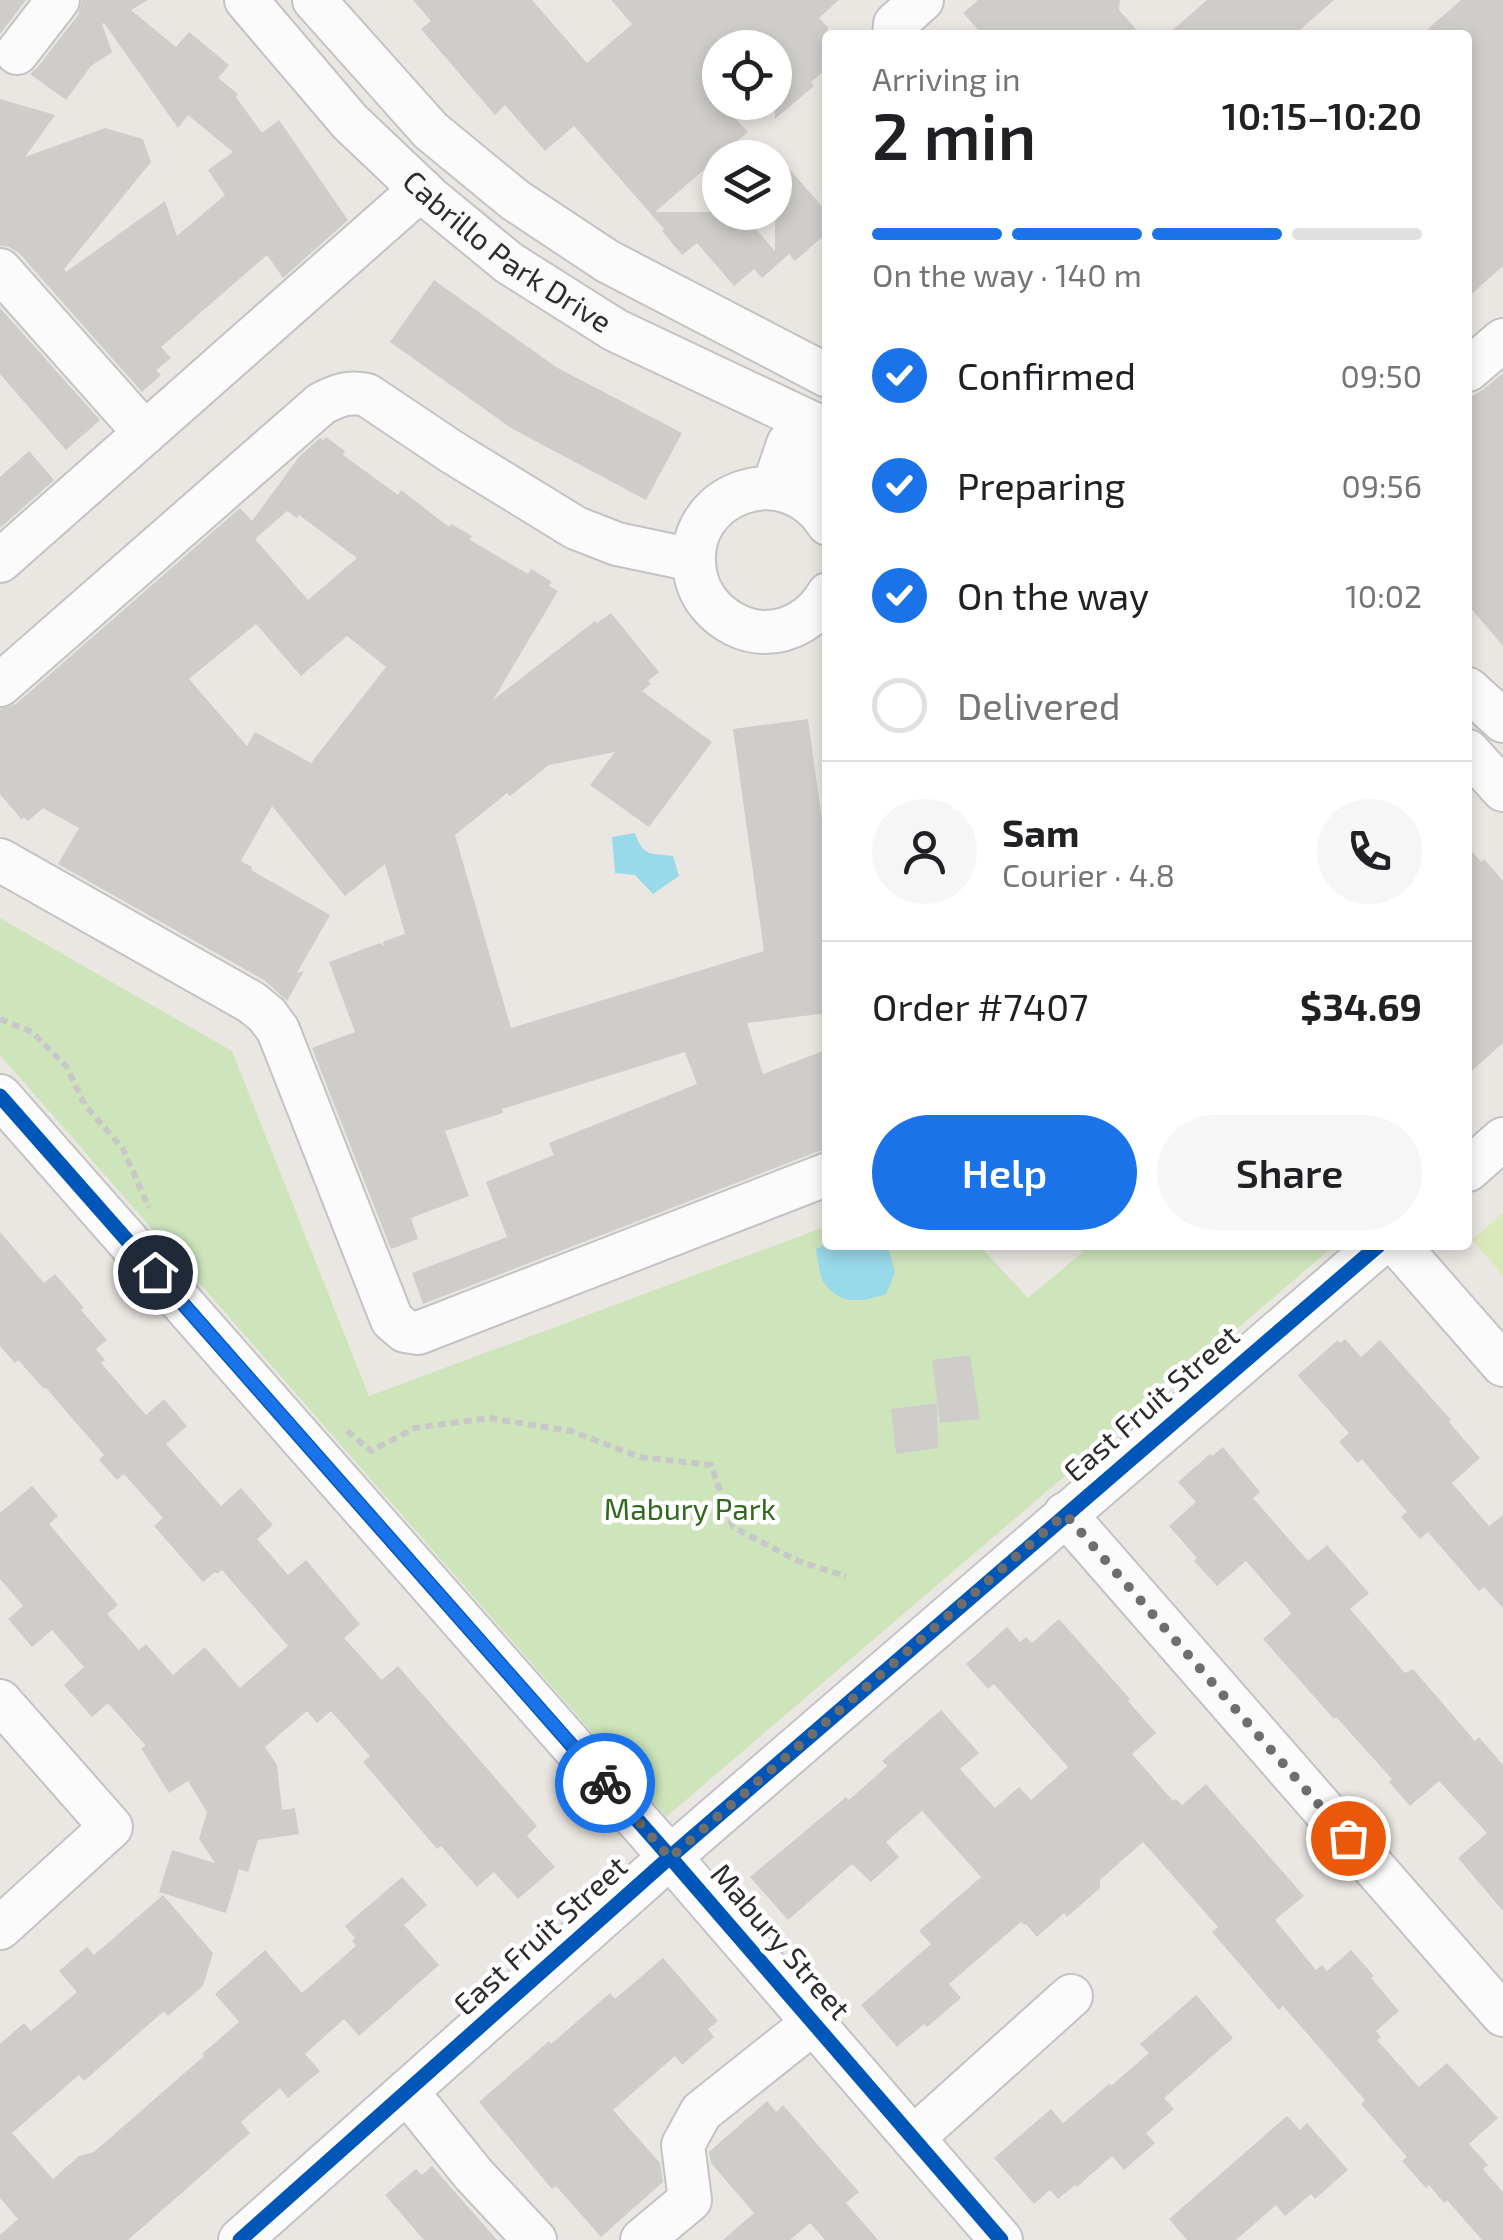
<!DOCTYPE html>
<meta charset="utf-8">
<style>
:root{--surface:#fff;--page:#f6f6f6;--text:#202124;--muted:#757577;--line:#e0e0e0;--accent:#1a73e8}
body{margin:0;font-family:"Exo 2",sans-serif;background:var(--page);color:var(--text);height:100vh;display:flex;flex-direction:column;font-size:38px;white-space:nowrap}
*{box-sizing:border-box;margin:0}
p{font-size:32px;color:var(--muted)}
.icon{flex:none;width:55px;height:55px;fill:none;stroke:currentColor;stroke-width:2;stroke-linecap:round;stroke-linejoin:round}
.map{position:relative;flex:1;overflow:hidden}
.drawer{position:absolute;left:822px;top:30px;width:650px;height:1220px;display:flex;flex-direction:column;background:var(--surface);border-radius:10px;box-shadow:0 5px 15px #0003}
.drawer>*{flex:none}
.fabs{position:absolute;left:702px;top:30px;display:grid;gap:20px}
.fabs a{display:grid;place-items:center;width:90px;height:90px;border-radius:50%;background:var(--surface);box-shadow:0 5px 15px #0003;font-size:50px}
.pin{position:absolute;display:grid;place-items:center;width:85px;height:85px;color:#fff;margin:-42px;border:5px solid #fff;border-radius:50%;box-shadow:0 2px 10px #0007}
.courier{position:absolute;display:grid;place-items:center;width:100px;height:100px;margin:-50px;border:8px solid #1a73e8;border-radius:50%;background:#fff;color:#222;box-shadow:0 2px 12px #0007}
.head em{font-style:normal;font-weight:600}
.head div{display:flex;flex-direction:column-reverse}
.head{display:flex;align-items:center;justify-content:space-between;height:170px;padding:0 50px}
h1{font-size:65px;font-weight:600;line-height:75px}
.bar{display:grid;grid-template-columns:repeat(4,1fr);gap:15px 10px;align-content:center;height:120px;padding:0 50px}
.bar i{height:12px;border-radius:8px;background:var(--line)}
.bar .selected{background:var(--accent)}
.bar p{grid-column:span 4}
.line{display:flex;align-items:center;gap:25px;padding:0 50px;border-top:2px solid var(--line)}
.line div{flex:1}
.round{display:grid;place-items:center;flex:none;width:105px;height:105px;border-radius:52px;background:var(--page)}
ol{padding:0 50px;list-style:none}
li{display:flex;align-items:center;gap:30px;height:110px}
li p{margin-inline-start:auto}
li .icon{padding:10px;border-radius:50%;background:var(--accent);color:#fff;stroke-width:4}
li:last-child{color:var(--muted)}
li i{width:55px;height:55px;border:5px solid var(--line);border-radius:50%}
.primary-button{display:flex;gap:20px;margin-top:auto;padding:20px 50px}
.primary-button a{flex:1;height:115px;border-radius:60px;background:var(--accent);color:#fff;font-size:40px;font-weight:600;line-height:115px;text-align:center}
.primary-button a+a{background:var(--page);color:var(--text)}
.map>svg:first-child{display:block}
</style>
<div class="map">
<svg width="1503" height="2240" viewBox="0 0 1503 2240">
<rect width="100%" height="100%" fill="#eae7e2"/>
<!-- green -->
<polygon fill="#cee5bc" points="0,918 232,1051 369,1396 827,1226 828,1245 979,1245 1028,1298 1091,1245 1335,1245 666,1817 0,1055"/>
<!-- pitch -->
<polygon fill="#dae9ba" points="1503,1213 1503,1275 1472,1240"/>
<!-- water -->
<g fill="#98d9ea">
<path d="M 635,833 C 643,857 650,853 673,856 L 679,876 L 653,894 L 635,875 L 615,873 L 612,837 Z"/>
<path d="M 827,1244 L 887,1245 L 895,1272 L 886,1294 C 862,1302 841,1306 824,1283 C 819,1275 818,1259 816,1249 Z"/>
</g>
<!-- building -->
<g fill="#cfcdc9" fill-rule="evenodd">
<polygon points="0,0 26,0 0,34"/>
<polygon points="82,0 148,0 131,10 176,47 189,32 229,65 218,78 238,94 236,97 262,133 279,120 348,220 283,278 267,255 161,347 171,358 156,370 161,375 142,392 19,253 9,247 0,246 0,99 55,115 25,157 105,128 143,139 151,162 64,269 66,272 165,201 177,236 225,195 208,170 233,152 188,115 178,128 104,23 102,24 112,52 91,66 66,100 30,74 37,68 78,15"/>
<polygon points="413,0 532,0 587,63 632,24 611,0 839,0 819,18 828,27 828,68 811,82 814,86 775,119 775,48 720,48 720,102 748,132 655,212 741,212 775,251 775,153 828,213 828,232 795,261 789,254 762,278 754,269 734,286 697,243 682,255 662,231 664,229 574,126 545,151 505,105 495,115 421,29 431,21"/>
<polygon points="978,0 1120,0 1119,10 1141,35 983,35 963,13"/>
<polygon points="1207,0 1334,0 1294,35 1167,35"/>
<polygon points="1461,0 1503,0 1503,266 1468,297 1468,35 1421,35"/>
<polygon points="434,280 556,367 682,433 646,500 511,428 390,342"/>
<polygon points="0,308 100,420 66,450 0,374"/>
<polygon points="1503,373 1503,646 1468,605 1468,399 1484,389"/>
<path d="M 326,437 L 345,451 L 343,455 L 398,495 L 401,490 L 449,527 L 451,524 L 472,536 L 470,540 L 528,574 L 531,569 L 552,582 L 549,586 L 558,591 L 493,700 L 595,621 L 597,623 L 611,613 L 659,672 L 648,681 L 651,684 L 642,691 L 712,742 L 649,827 L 590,785 L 615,752 L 549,765 L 510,796 L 507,793 L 455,835 L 511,1028 L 764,951 L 733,729 L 808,719 L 828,865 L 828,1013 L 747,1023 L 763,1074 L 828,1049 L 828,1150 L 819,1151 L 423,1304 L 412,1273 L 507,1237 L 486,1182 L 554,1155 L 549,1143 L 697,1084 L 685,1052 L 502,1109 L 503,1113 L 445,1131 L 469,1196 L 411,1218 L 418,1239 L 391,1249 L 312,1048 L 355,1032 L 329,962 L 380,943 L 385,946 L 382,942 L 405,934 L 385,864 L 345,896 L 272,806 L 241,861 L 252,867 L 251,870 L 330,915 L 297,973 L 304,971 L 287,1001 L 264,980 L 58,864 L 79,828 L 43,808 L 28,821 L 24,817 L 22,820 L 0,794 L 0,709 L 16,704 L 240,508 L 252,521 L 299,457 L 320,438 L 323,440 ZM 287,511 L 297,518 L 299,515 L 357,558 L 308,600 L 255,539 ZM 256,624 L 301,676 L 347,636 L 386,667 L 311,763 L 255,732 L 247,746 L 189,679 Z"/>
<polygon points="29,451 54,480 0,528 0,477"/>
<polygon points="1468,847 1481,862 1484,859 1503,881 1503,1043 1468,1074"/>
<polygon points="0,1232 44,1283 55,1274 84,1308 81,1310 107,1340 96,1349 105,1360 101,1363 146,1415 164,1399 187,1426 166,1444 221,1506 241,1488 273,1525 257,1539 288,1575 306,1560 360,1624 344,1638 382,1680 398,1666 537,1826 527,1836 555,1867 518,1899 494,1872 477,1887 441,1846 437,1849 363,1762 370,1756 331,1711 317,1723 307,1711 265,1747 277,1765 282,1810 295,1808 299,1834 258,1840 248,1872 239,1869 226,1913 159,1892 172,1850 215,1863 199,1839 207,1812 188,1781 169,1793 141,1748 146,1746 108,1703 92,1717 64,1685 84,1667 52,1630 32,1647 8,1619 23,1606 0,1579 0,1513 32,1486 58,1516 49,1524 118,1605 107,1614 139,1650 146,1644 173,1675 205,1647 240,1688 288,1646 222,1570 217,1574 215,1572 203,1582 154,1526 163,1518 124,1474 117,1480 99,1460 104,1455 46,1388 44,1389 18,1360 15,1363 0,1346"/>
<polygon points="1345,1339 1361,1357 1380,1340 1451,1420 1449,1422 1480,1458 1452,1483 1489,1526 1503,1515 1503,1608 1484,1587 1479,1591 1428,1532 1420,1539 1401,1517 1407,1512 1362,1459 1358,1463 1339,1442 1349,1433 1300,1378 1298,1375 1338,1340 1340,1343"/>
<polygon points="970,1355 980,1419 940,1423 932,1360"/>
<polygon points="937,1403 938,1448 896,1454 891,1409"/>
<polygon points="1223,1447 1260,1492 1253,1498 1308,1561 1327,1545 1369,1593 1350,1609 1405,1673 1413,1669 1475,1741 1479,1737 1503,1765 1503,1911 1458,1858 1487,1833 1439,1781 1410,1806 1389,1782 1392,1779 1336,1717 1334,1719 1263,1639 1291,1614 1287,1608 1246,1561 1217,1586 1194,1561 1197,1558 1169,1526 1196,1502 1178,1482 1210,1454 1212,1456"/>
<polygon points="1059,1619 1130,1699 1128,1701 1156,1733 1132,1754 1173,1801 1176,1799 1182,1805 1206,1784 1304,1896 1275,1920 1316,1970 1322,1965 1327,1971 1351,1950 1374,1976 1371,1978 1399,2011 1376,2031 1381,2037 1377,2040 1419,2087 1447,2063 1498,2118 1469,2144 1488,2165 1483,2169 1503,2192 1503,2240 1482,2240 1447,2200 1444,2203 1429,2185 1426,2188 1402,2161 1407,2157 1361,2104 1365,2100 1283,2006 1279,2010 1212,1932 1218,1927 1143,1842 1100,1880 1100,1888 1067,1917 1064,1913 1037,1937 1026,1924 1024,1925 1021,1922 949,1984 961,1998 927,2027 924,2024 897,2047 861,2005 931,1944 919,1931 981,1877 922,1811 886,1842 899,1857 871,1882 852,1864 788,1920 750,1877 846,1797 849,1800 887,1766 882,1761 941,1710 979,1753 960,1769 995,1808 1019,1787 1031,1800 1068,1767 994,1684 988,1689 966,1664 1007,1627 1020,1642 1026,1637 1032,1643"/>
<polygon points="402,1877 427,1905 404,1925 439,1965 359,2036 344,2019 305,2054 320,2071 288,2098 280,2088 241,2122 250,2133 128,2240 0,2240 0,2235 18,2219 0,2198 0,2044 24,2023 31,2031 77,1992 59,1971 87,1947 94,1955 163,1895 213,1953 203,1986 168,2016 164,2011 84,2081 79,2075 12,2133 53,2179 79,2156 94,2152 204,2056 202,2054 239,2022 215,1994 265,1950 302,1993 356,1946 352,1941 355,1938 345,1926"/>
<polygon points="663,1958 718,2021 708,2029 714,2037 682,2065 675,2056 613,2110 660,2163 663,2182 601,2237 556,2186 552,2189 479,2102 549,2041 551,2044 610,1993 615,1999"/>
<polygon points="1196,1995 1233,2038 1164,2098 1174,2109 1146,2133 1155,2143 1124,2170 1112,2156 1077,2187 1075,2185 1058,2199 1050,2190 1034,2204 994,2158 1051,2109 1063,2123 1109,2084 1111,2086 1149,2053 1140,2044"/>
<polygon points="767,2101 776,2112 783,2105 859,2192 846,2203 878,2240 825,2240 810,2223 790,2240 723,2240 754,2213 711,2163 709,2152"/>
<polygon points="1287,2116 1300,2130 1307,2123 1348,2170 1315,2199 1311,2194 1285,2216 1276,2205 1236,2240 1187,2240 1169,2219"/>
<polygon points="432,2166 497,2240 424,2240 385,2195 416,2169 422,2175"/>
</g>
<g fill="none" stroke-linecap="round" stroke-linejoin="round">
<defs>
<g id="minor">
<path id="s1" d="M 246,0 L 350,122 L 430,198 L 509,263 L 615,330 L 814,424 L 828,428"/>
<polyline points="314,0 431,131 515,200 607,261 828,376"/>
<polyline points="894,35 895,24 922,0"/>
<polyline points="17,53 58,0"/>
<polyline points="0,270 145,433"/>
<polyline points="1468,370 1503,340"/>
<polyline points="773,488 788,444 814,424"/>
<polyline points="810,502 822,456 814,424"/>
<path d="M 828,524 C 786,456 682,493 695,572 C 697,584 702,596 711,606 C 724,621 744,632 765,632 C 791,632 815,617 828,594"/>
<polyline points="0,561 421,189"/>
<path d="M 0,685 L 321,404 C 338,395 348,391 367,395 L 452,452 L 576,528 L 617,544 L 693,560"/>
<polyline points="1468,689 1503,721"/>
<polyline points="1468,751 1503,790"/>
<polyline points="0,860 251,1002 267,1015 278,1030 392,1320 405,1331 418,1333 828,1174"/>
<polyline points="0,1096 670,1857 1001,2240"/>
<polyline points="1468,1170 1503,1139"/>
<polyline points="1398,1245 1503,1365"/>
<polyline points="1065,1514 1503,2015"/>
<polyline points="0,1701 111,1827 0,1928"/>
<polyline points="407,2092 474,2175 535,2240"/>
<polyline points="913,2138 1071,1996"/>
<polyline points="240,2240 670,1857 1379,1245"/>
<polyline points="642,2240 690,2200 683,2145 701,2112 813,2023"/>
</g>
</defs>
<!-- minor casing -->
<use href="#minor" stroke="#c4c3c3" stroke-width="46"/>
<!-- path -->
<g stroke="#c8c8c8" stroke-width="6" stroke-dasharray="8 5" stroke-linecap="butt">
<polyline points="0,1019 32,1032 66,1066 85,1105 123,1149 149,1208"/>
<polyline points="347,1431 371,1451 415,1428 489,1418 571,1431 640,1457 711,1465 733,1527 798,1561 846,1576"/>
</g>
<!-- minor -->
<use href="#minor" stroke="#fcfbfb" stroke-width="42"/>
<defs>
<g id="cycleway">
<polyline points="0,1096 670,1857 1001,2240"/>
<polyline points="240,2240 670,1857 1379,1245"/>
</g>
</defs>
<!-- cycleway casing -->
<use href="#cycleway" stroke="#fff" stroke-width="21"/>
<!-- cycleway -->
<use href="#cycleway" stroke="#0057b8" stroke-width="15"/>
</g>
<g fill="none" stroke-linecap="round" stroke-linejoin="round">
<!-- done -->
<polyline stroke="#6f6e6c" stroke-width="10" stroke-dasharray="0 18" points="605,1783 670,1858 1065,1514 1348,1838"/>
<!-- route -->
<polyline stroke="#1a73e8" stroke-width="12" points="155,1272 605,1783"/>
</g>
<g text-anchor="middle" stroke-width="9" stroke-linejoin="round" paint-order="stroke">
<!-- street labels -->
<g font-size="30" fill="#2d2d2d" stroke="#fff">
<text dy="10" stroke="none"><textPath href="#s1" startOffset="365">Cabrillo Park Drive</textPath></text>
<text transform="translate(1152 1404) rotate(-41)" y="10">East Fruit Street</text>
<text transform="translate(541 1936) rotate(-42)" y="10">East Fruit Street</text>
<text transform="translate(780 1942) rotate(49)" y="10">Mabury Street</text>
</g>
<!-- park labels -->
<g font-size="30" fill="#306a1c" stroke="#fff">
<text x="690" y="1520">Mabury Park</text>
</g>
</g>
</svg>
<div class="fabs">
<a><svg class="icon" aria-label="locate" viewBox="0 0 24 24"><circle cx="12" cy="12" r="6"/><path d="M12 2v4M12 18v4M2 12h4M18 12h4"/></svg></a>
<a><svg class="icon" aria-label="layers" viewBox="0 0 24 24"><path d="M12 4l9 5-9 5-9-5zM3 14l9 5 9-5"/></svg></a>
</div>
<div class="pin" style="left:1348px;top:1838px;background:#ea580c"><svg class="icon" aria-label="bag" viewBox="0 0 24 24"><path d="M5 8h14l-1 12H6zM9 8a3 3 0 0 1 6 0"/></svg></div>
<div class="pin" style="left:155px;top:1272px;background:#1f2937"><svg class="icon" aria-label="home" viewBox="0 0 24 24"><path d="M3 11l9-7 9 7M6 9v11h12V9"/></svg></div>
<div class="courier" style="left:605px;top:1783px"><svg class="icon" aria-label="bike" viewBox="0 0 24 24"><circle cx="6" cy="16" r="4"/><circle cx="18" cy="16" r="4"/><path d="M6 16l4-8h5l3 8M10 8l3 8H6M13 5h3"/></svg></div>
<section class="drawer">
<div class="head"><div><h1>2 min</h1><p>Arriving in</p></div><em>10:15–10:20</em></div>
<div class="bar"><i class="selected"></i><i class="selected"></i><i class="selected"></i><i></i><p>On the way · 140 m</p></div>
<ol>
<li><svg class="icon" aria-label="check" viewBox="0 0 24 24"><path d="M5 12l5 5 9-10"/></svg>Confirmed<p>09:50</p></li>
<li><svg class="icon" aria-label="check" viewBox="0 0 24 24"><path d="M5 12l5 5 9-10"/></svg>Preparing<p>09:56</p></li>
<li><svg class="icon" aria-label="check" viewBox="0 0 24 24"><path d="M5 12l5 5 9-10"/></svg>On the way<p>10:02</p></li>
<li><i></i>Delivered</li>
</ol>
<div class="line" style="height:180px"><a class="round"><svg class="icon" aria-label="person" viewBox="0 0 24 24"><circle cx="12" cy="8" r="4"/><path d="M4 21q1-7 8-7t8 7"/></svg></a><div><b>Sam</b><p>Courier · 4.8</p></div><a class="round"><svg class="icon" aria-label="phone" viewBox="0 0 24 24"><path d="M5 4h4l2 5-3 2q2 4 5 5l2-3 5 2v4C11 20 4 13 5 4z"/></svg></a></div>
<div class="line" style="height:130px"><div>Order #7407</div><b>$34.69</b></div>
<div class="primary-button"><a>Help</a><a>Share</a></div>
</section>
</div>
